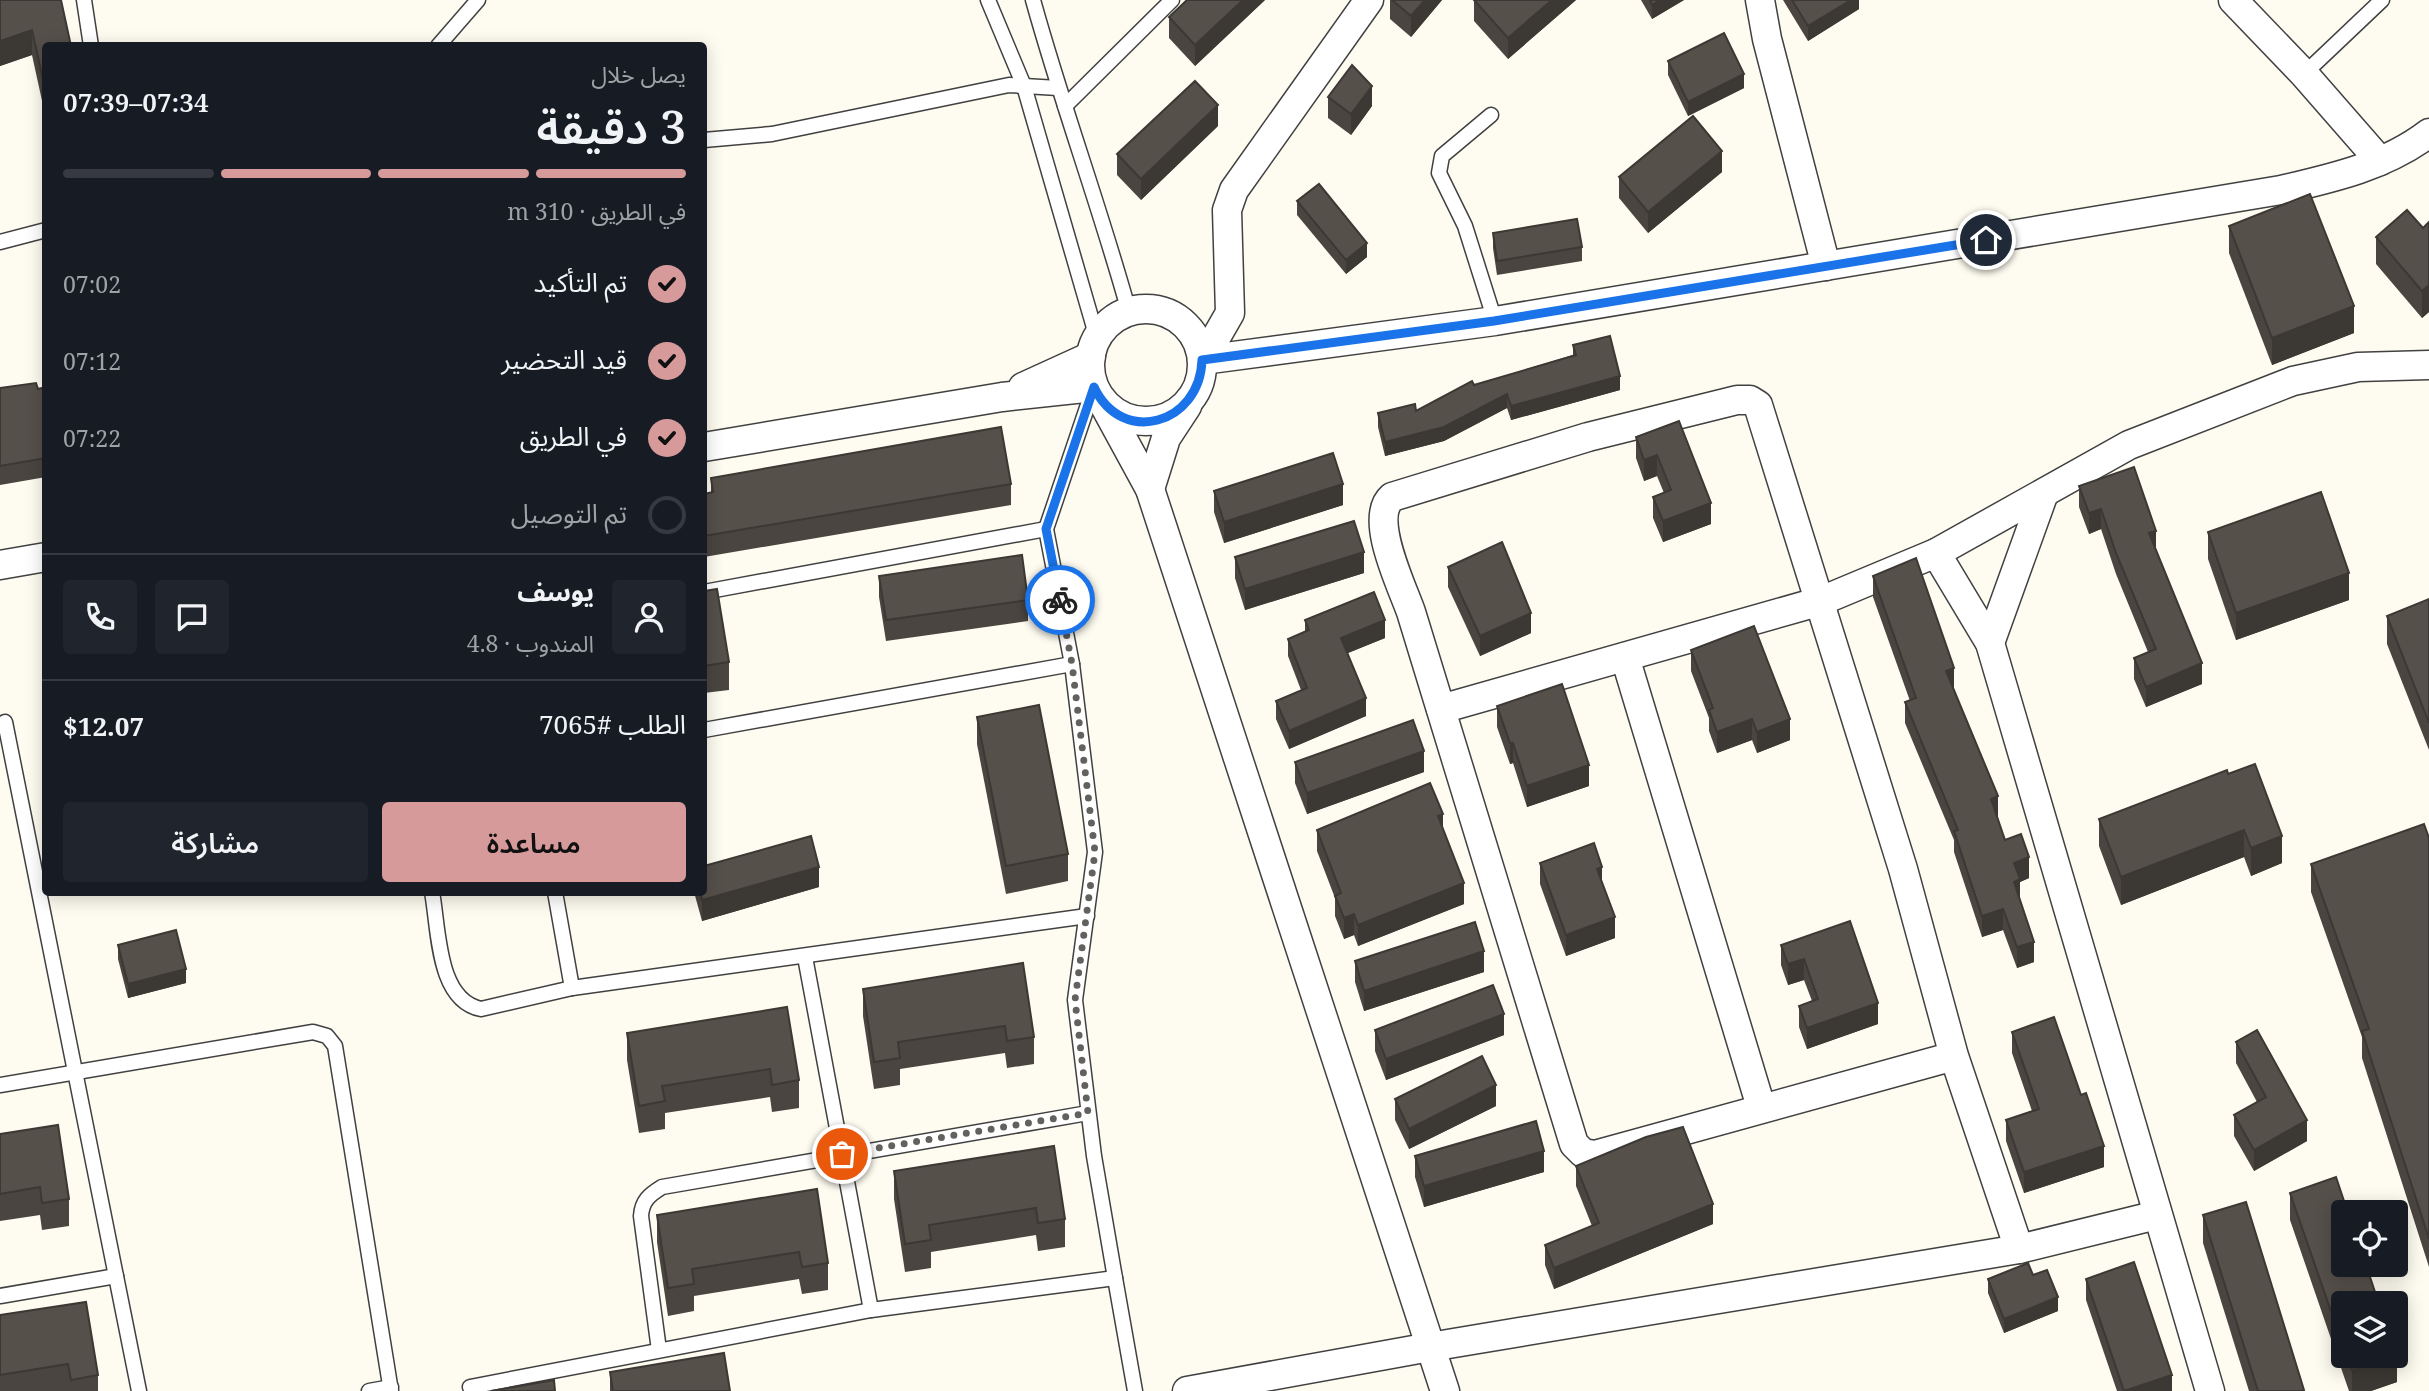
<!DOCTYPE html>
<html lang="ar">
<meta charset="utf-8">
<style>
:root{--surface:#171b24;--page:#20242c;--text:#f1f3f6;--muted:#9ea1a6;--line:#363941;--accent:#d79a9b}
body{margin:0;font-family:"Noto Serif","Noto Sans Arabic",serif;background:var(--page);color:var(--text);direction:rtl;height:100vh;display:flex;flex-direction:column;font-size:26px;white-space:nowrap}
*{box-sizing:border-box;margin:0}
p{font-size:23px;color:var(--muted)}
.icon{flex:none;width:38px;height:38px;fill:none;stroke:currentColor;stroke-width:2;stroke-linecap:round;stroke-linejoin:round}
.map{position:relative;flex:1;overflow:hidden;direction:ltr}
.sheet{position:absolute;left:42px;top:42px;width:665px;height:854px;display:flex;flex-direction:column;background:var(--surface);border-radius:7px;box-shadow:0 4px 18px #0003;direction:rtl}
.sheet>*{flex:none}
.fabs{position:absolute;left:2331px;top:1200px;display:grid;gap:14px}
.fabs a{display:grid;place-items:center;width:77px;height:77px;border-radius:7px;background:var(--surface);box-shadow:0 4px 18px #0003;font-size:35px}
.pin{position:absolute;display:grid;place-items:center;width:60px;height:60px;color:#fff;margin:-30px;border:4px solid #fff;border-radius:50%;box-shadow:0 2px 7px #0007}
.courier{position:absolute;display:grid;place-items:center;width:70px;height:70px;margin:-35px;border:5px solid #1a73e8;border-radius:50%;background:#fff;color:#222;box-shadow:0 2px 9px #0007}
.overview em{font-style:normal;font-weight:600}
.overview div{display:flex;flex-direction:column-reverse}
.overview{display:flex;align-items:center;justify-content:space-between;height:119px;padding:0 21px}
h1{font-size:46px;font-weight:600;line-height:52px}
.bar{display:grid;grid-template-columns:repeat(4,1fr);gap:10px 7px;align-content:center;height:84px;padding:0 21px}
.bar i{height:9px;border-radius:5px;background:var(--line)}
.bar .on{background:var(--accent)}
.bar p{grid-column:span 4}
.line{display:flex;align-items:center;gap:18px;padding:0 21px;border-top:2px solid var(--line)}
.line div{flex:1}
.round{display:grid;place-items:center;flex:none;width:74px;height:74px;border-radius:7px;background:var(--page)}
ol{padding:0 21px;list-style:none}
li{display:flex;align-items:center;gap:21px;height:77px}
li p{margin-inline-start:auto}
li .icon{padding:7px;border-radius:50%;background:var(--accent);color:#111;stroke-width:4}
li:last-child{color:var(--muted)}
li i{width:38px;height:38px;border:4px solid var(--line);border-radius:50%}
.primary-button{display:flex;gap:14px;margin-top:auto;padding:14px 21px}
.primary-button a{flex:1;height:80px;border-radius:7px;background:var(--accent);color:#111;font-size:28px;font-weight:600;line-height:80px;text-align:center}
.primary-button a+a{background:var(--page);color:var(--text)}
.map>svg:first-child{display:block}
</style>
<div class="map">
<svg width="2429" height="1391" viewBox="0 0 2429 1391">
<rect width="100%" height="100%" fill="#fefcf0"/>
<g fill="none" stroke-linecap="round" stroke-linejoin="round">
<defs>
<g id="service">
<polyline points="84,0 91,46"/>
<polyline points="988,0 1024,86 1097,338"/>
<path d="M 1033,0 C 1062,105 1100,207 1129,312"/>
<polyline points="438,46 478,0"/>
<polyline points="2304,74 2382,0"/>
<polyline points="1065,106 1172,0"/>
<polyline points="1491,115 1442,156 1439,173 1465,226 1495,321"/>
<polyline points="704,140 772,134 1009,85 1058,88"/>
<polyline points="0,242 46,230"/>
<polyline points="704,592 1046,529"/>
<polyline points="5,722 139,1391"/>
<polyline points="704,730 1072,664"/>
<path d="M 432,892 C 439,930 437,1000 481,1009 L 572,988"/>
<polyline points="555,892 572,988 1087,916"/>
<polyline points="805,957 871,1310 1115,1278 1094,1156 1075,1000 1095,852 1072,664 1046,529 1094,387"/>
<polyline points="0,1085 313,1032 327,1036 335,1046 391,1391"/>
<polyline points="1115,1278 1135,1391"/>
<polyline points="0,1296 116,1276"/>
<path d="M 659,1350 L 641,1216 C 642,1201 649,1195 662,1187 L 1088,1113"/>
<polyline points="470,1387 871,1310"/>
<polyline points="369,1391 391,1387"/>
</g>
<g id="minor">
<polyline points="1760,0 1767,39 1826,266"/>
<polyline points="2233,0 2304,74 2380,161"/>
<circle cx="1146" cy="365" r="56"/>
<path d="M 1203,360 L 1495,321 L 2281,190 C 2333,178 2386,166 2429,133"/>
<polyline points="1203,360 1230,313 1227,210 1234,190 1369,0"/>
<polyline points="1023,387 1091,356"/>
<polyline points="1102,401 1150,489 1445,1391"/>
<polyline points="704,447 1002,397 1094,387"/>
<polyline points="1150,489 1166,438 1187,406"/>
<polyline points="1936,553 1990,643 2210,1391"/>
<polyline points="0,565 46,557"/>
<polyline points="1990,643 2044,493"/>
<polyline points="1625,657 1761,1107"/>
<polyline points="1441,709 1821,601 1936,553 2129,445 2293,381 2358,367 2429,365"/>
<path d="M 1954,1056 L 1595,1155 L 1583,1153 L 1574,1144 L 1411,612 C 1402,586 1368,518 1392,497 L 1588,437 L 1737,400 L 1750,400 L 1758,405 L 1903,869 L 1954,1056 L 2019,1249"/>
<polyline points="1187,1391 1430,1347 2019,1249 2157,1215"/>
</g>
</defs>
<!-- service casing -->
<use href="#service" stroke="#414141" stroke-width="17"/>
<!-- minor casing -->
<use href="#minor" stroke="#414141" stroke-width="31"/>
<!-- service -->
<use href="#service" stroke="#fff" stroke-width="14"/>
<!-- minor -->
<use href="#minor" stroke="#fff" stroke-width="28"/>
</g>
<!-- wall -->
<g fill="#4a4540">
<polygon points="0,0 46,46 46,119 32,55 0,66"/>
<polygon points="1265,0 1195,66 1169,38 1169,17"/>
<polygon points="1390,0 1442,0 1411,37 1390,19"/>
<polygon points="1474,0 1576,0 1508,59 1474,21"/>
<polygon points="1641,0 1684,0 1652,19"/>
<polygon points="1783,0 1859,0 1859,9 1808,41"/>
<polygon points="1668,61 1744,88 1688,116 1668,75"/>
<polygon points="1328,97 1372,106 1351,135 1328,118"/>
<polygon points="1218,126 1141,200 1117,175 1117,154"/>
<polygon points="1722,172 1648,233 1619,198 1619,177"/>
<polygon points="1297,201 1367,257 1346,274 1297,215"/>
<polygon points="2429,222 2429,312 2422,318 2376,264 2376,237 2423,228"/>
<polygon points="2229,226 2354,333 2272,365 2229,253"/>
<polygon points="1493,233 1582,247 1582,261 1497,275 1493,248"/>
<polygon points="1573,345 1620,390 1511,420 1507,408 1444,441 1385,456 1378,427 1378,413 1416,411 1474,385 1573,355"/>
<polygon points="46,387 46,477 0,485 0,388 38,389"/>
<polygon points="1679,421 1711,524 1663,542 1653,518 1653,497 1664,493 1657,476 1644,481 1636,458 1636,437"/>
<polygon points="711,478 1011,484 1011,505 704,557 704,494 711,493"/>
<polygon points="2079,486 2156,549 2202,684 2146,707 2134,679 2134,658 2148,652 2116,574 2101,529 2089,534 2079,507"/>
<polygon points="1214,491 1343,505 1224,543 1214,512"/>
<polygon points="2208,532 2349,600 2236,640 2208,559"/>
<polygon points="1235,557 1364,573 1245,610 1235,578"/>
<polygon points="1448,567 1531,633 1480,656 1448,587"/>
<polygon points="879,576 1028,600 1028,621 886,641 879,597"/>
<polygon points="1873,576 1954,689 2005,840 2029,878 2020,882 2020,900 2034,962 2017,968 2003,930 1982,937 1954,852 1954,840 1905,723 1905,702 1910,701 1873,597"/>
<polygon points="704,591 729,662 729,690 704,693"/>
<polygon points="2429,599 2429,750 2387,644 2387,616"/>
<polygon points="1305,620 1385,638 1347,653 1366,716 1289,749 1276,719 1276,701 1301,690 1288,656 1288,639 1305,631"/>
<polygon points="1691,650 1790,740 1757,753 1752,740 1717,753 1709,731 1709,718 1691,671"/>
<polygon points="1497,706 1589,786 1527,807 1513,763 1510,764 1497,727"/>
<polygon points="977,717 1068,854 1068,881 1006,894 977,744"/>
<polygon points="1295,762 1424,772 1307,814 1295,783"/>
<polygon points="2228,774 2282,863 2251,876 2244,857 2121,905 2099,846 2099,819"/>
<polygon points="1443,828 1464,904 1358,946 1354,935 1344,939 1335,916 1335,898 1317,851 1317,830"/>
<polygon points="2429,838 2429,1267 2362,1058 2362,1037 2311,892 2311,864"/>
<polygon points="1540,863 1602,882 1615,938 1566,956 1540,884"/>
<polygon points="819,887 702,921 694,892 704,892"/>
<polygon points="247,892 267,892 247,896"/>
<polygon points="1850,921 1878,1024 1807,1049 1799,1027 1799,1006 1812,1001 1804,980 1788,985 1781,965 1781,945"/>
<polygon points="118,945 186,983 128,998 118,959"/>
<polygon points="1355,961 1484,972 1364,1011 1355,982"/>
<polygon points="1023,963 1034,1037 1034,1064 1007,1068 1005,1053 900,1069 900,1085 874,1089 863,1016 863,989"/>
<polygon points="787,1007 799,1080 799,1108 772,1112 770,1097 665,1113 665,1129 639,1133 627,1060 627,1033"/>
<polygon points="1375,1030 1504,1035 1386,1080 1375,1051"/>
<polygon points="2012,1032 2081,1095 2104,1167 2024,1193 2006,1141 2006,1120 2032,1111 2012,1053"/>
<polygon points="2236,1042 2307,1141 2254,1171 2234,1136 2234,1115 2257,1102 2236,1063"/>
<polygon points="1395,1099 1496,1106 1409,1149 1395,1120"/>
<polygon points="0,1134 69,1199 69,1226 42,1230 40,1215 0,1221"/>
<polygon points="1054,1146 1065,1219 1065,1247 1038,1251 1036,1235 931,1252 931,1268 905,1272 894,1199 894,1171"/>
<polygon points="1415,1156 1544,1172 1424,1207 1415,1177"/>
<polygon points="1576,1166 1713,1224 1554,1289 1545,1265 1545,1245 1592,1226 1576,1186"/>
<polygon points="817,1189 828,1263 828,1290 802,1294 799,1279 694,1296 694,1311 668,1316 657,1242 657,1215"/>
<polygon points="2290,1193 2343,1304 2343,1356 2396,1356 2397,1382 2371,1391 2349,1391 2290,1220"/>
<polygon points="2203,1215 2304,1391 2249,1391 2203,1243"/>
<polygon points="2033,1275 2058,1311 2004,1333 1988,1293 1988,1279"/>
<polygon points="2086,1279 2172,1391 2117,1391 2086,1300"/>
<polygon points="0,1315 98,1375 98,1391 0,1391"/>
<polygon points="610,1372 730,1391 610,1391"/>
</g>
<!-- shaded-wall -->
<g fill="#3c3834">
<polygon points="1243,0 1265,0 1195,66 1195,45"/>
<polygon points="1425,0 1442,0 1411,37 1411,16"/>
<polygon points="1552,0 1576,0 1508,59 1508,38"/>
<polygon points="1660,0 1684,0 1652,19 1652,5"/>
<polygon points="1851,0 1859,0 1859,9 1808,41 1808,26"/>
<polygon points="32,30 32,55 0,66 0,41"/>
<polygon points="1744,74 1744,88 1688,116 1688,102"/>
<polygon points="1372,86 1372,106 1351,135 1351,114"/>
<polygon points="1218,105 1218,126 1141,200 1141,179"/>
<polygon points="1722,151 1722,172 1648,233 1648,212"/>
<polygon points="1367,243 1367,257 1346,274 1346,260"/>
<polygon points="2429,285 2429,312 2422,318 2422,291"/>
<polygon points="2354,306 2354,333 2272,365 2272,338"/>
<polygon points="1620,376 1620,390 1511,420 1511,406"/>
<polygon points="1507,394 1507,408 1444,441 1385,456 1385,442"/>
<polygon points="1657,455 1657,476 1644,481 1644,460"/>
<polygon points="1343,484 1343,505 1224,543 1224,522"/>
<polygon points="1711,503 1711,524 1663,542 1663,521"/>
<polygon points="2101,509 2101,529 2089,534 2089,513"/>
<polygon points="2156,531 2156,552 2149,533"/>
<polygon points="1364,552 1364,573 1245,610 1245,589"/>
<polygon points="2349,573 2349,600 2236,640 2236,613"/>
<polygon points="1531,613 1531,633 1480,656 1480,636"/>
<polygon points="1385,620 1385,638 1341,656 1341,638"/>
<polygon points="2202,663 2202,684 2146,707 2146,687"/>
<polygon points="1954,668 1954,689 1946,691 1946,671"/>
<polygon points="1366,698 1366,716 1289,749 1289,731"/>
<polygon points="1752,719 1752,740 1717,753 1717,732"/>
<polygon points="1790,719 1790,740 1757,753 1757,732"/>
<polygon points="1510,743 1513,743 1513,763 1510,764"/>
<polygon points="1424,751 1424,772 1307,814 1307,793"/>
<polygon points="1589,765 1589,786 1527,807 1527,786"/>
<polygon points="1998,796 1998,817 1991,820 1991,799"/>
<polygon points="1443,814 1443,835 1438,816"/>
<polygon points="2244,830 2244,857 2121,905 2121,877"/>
<polygon points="2282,836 2282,863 2251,876 2251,848"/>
<polygon points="2029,857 2029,878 2020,882 2020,900 2014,903 2014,863"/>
<polygon points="819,867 819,887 702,921 702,900"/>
<polygon points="1602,867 1602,888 1597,869"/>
<polygon points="1464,883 1464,904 1358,946 1358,925"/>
<polygon points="2003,909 2003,930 1982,937 1982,916"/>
<polygon points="1354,914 1354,935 1344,939 1344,918"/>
<polygon points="1615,917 1615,938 1566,956 1566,935"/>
<polygon points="2034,942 2034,962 2017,968 2017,947"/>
<polygon points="1484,951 1484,972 1364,1011 1364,991"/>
<polygon points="1804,959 1804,980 1788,985 1788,964"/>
<polygon points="186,969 186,983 128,998 128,984"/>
<polygon points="1878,1003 1878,1024 1807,1049 1807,1028"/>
<polygon points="1504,1014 1504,1035 1386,1080 1386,1059"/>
<polygon points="1496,1085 1496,1106 1409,1149 1409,1129"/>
<polygon points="2307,1120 2307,1141 2254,1171 2254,1150"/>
<polygon points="2104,1146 2104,1167 2024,1193 2024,1172"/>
<polygon points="1544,1151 1544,1172 1424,1207 1424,1186"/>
<polygon points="1713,1204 1713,1224 1554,1289 1554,1268"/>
<polygon points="2058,1297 2058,1311 2004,1333 2004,1319"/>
<polygon points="2396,1355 2397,1355 2397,1382 2371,1391 2352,1391 2352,1370 2392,1356 2396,1356"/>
<polygon points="2172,1375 2172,1391 2124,1391"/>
</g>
<!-- building -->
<g fill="#56504b" stroke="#3c3834" stroke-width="2">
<polygon points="0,0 61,0 71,46 46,46 46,93 32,30 0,41"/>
<polygon points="1187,0 1243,0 1195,45 1169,17"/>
<polygon points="1392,0 1425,0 1411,16"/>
<polygon points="1474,0 1552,0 1508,38"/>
<polygon points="1650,0 1660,0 1652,5"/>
<polygon points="1792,0 1851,0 1808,26"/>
<polygon points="1724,33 1744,74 1688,102 1668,61"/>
<polygon points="1352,65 1372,86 1351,114 1328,97"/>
<polygon points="1195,81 1218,105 1141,179 1117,154"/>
<polygon points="1693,116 1722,151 1648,212 1619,177"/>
<polygon points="1319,184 1367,243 1346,260 1297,201"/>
<polygon points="2310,194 2354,306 2272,338 2229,226"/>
<polygon points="2407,210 2423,228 2429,222 2429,285 2422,291 2376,237"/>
<polygon points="1577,219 1582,247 1497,261 1493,233"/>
<polygon points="1610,336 1620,376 1511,406 1507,394 1444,427 1385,442 1378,413 1415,404 1416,411 1472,381 1474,385 1576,355 1573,345"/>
<polygon points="36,383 38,389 46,387 46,458 0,466 0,388"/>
<polygon points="1679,421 1711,503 1663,521 1653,497 1671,490 1657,455 1644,460 1636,437"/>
<polygon points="1001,427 1011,484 704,536 704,494 713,492 711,478"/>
<polygon points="1333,453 1343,484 1224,522 1214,491"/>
<polygon points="2134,467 2156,531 2149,533 2202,663 2146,687 2134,658 2156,649 2116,553 2101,509 2089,513 2079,486"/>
<polygon points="2321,492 2349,573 2236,613 2208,532"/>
<polygon points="1354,521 1364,552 1245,589 1235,557"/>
<polygon points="1502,542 1531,613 1480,636 1448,567"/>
<polygon points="1022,555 1028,600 886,620 879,576"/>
<polygon points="1916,558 1954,668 1946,671 1998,796 1991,799 2005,840 2021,834 2029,857 2014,863 2020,879 2014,882 2034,942 2017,947 2003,909 1982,916 1954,831 1958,830 1905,702 1916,698 1873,576"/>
<polygon points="717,589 729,662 704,666 704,591"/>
<polygon points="1374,592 1385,620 1341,638 1366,698 1289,731 1276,701 1307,688 1288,639 1309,630 1305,620"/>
<polygon points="2429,599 2429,723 2387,616"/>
<polygon points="1754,626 1790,719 1757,732 1752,719 1717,732 1709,710 1713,708 1691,650"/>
<polygon points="1562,684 1589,765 1527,786 1513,743 1510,743 1497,706"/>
<polygon points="1039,705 1068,854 1006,866 977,717"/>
<polygon points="1413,720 1424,751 1307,793 1295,762"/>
<polygon points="2255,764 2282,836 2251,848 2244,830 2121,877 2099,819 2227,770 2228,774"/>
<polygon points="1430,783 1443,814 1438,816 1464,883 1358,925 1354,914 1344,918 1335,896 1341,893 1317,830"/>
<polygon points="2424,824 2429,838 2429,1239 2362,1031 2369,1029 2311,864"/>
<polygon points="811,836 819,867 702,900 700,892 704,892 704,866"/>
<polygon points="1594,843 1602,867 1597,869 1615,917 1566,935 1540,863"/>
<polygon points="1850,921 1878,1003 1807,1028 1799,1006 1818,999 1804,959 1788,964 1781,945"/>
<polygon points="1475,922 1484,951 1364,991 1355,961"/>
<polygon points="176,930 186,969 128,984 118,945"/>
<polygon points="1023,963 1034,1037 1007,1041 1005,1026 898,1042 900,1058 874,1062 863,989"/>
<polygon points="1493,985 1504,1014 1386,1059 1375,1030"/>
<polygon points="787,1007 799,1080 772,1085 770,1069 662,1086 665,1101 639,1106 627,1033"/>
<polygon points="2054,1017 2081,1095 2086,1093 2104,1146 2024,1172 2006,1120 2039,1109 2012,1032"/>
<polygon points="2257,1030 2307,1120 2254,1150 2234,1115 2266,1097 2236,1042"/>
<polygon points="1482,1056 1496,1085 1409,1129 1395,1099"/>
<polygon points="1536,1121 1544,1151 1424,1186 1415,1156"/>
<polygon points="58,1125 69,1199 42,1203 40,1187 0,1194 0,1134"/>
<polygon points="1683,1127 1713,1204 1554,1268 1545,1245 1599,1223 1576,1166 1646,1137"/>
<polygon points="1054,1146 1065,1219 1038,1223 1036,1208 929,1225 931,1240 905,1244 894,1171"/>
<polygon points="2336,1177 2348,1213 2343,1213 2343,1265 2366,1265 2379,1304 2343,1304 2343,1346 2290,1193"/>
<polygon points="817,1189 828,1263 802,1267 799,1252 692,1269 694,1284 668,1288 657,1215"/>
<polygon points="2246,1202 2304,1390 2301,1391 2258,1391 2203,1215"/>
<polygon points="2134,1262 2172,1375 2124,1391 2086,1279"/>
<polygon points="2028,1263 2033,1275 2047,1270 2058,1297 2004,1319 1988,1279"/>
<polygon points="86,1302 98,1375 71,1380 68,1364 0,1375 0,1315"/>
<polygon points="724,1353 730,1391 613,1391 610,1372"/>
<polygon points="2347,1356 2392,1356 2352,1370"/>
<polygon points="554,1380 555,1391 491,1391"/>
</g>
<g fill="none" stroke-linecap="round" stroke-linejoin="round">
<!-- done -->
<polyline stroke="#62615d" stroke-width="7" stroke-dasharray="0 12.6" points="842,1154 1088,1113 1075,1000 1095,852 1072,664 1060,600"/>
<!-- route -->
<path stroke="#1a73e8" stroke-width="9" d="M 1060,600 L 1046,529 L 1094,387 C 1122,447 1200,424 1202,360 L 1494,321 L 1986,240"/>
</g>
</svg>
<div class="fabs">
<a><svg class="icon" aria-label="locate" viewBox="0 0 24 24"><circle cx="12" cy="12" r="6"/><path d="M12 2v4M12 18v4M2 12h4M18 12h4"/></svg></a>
<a><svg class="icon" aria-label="layers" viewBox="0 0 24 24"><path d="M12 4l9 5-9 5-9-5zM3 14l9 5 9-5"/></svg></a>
</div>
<div class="pin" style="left:842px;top:1154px;background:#ea580c"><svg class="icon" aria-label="bag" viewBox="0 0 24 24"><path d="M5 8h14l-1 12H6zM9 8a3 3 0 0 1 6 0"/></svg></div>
<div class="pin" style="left:1986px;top:240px;background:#1f2937"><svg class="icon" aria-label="home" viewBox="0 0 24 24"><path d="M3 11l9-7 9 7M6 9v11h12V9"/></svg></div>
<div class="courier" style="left:1060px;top:600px"><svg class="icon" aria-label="bike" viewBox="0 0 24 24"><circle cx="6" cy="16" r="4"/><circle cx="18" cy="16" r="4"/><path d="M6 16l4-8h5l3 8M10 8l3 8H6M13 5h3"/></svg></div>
<section class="sheet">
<div class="overview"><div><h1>3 دقيقة</h1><p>يصل خلال</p></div><em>07:34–07:39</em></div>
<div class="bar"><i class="on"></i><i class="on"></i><i class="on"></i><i></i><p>في الطريق · 310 m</p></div>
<ol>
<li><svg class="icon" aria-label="check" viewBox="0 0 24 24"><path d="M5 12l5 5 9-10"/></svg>تم التأكيد<p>07:02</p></li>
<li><svg class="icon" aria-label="check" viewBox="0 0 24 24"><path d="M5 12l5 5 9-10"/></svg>قيد التحضير<p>07:12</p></li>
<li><svg class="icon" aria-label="check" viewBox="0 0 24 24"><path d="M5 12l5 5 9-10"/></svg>في الطريق<p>07:22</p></li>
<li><i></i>تم التوصيل</li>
</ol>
<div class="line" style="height:126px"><a class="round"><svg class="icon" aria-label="person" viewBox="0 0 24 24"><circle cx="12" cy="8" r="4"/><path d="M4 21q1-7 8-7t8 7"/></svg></a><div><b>يوسف</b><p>المندوب · 4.8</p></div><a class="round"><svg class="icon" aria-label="chat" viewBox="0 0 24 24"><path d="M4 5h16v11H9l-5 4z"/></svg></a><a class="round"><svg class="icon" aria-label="phone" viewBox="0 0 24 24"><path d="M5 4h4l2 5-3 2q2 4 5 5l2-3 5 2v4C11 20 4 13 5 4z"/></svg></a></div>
<div class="line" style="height:91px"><div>الطلب #7065</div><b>$12.07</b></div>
<div class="primary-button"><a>مساعدة</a><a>مشاركة</a></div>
</section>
</div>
